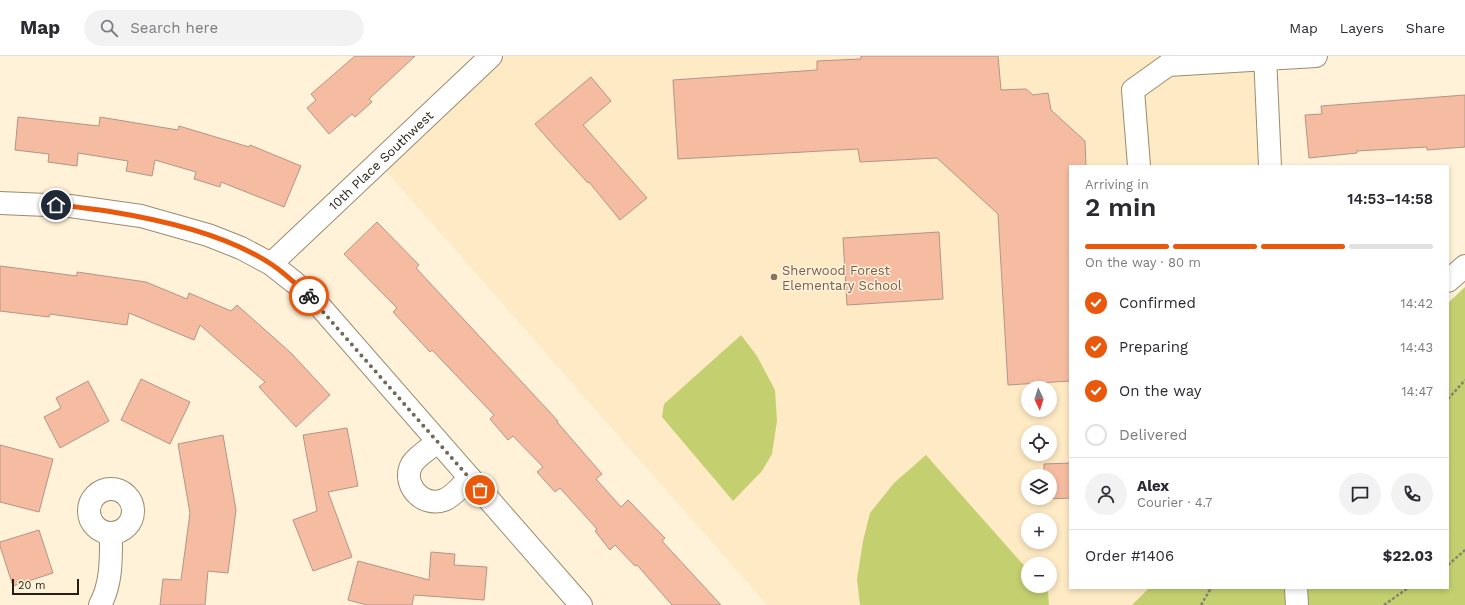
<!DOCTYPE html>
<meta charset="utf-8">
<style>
:root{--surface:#fff;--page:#f2f2f3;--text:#2b2b33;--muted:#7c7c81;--line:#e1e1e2;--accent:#ea580c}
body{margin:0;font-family:"Work Sans",sans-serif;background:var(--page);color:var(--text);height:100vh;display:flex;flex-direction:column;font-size:15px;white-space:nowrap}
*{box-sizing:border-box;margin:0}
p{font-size:13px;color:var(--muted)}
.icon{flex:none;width:22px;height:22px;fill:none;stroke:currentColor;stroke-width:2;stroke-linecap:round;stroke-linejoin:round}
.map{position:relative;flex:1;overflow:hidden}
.details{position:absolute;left:1069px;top:109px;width:380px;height:424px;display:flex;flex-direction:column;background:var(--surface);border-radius:0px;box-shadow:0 2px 6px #0003}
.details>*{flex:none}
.needle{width:26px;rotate:176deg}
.controls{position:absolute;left:1021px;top:325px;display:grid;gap:8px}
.controls a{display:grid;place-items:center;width:36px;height:36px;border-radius:50%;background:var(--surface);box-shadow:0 2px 6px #0003;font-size:20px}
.scale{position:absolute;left:12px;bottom:10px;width:67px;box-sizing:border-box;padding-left:4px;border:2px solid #241e13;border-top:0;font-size:11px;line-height:14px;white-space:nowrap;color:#241e13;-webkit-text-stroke:3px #fff2d9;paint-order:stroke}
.pin{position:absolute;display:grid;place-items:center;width:34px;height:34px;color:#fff;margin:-17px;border:2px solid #fff;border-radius:50%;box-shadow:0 1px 4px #0007}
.courier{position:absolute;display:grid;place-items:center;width:40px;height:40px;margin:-20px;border:3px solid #ea580c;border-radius:50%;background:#fff;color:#222;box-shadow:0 1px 5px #0007}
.head em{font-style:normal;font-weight:600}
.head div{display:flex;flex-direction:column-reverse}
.head{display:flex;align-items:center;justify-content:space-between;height:68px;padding:0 16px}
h1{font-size:26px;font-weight:600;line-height:30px}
.bar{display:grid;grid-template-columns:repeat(4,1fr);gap:6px 4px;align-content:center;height:48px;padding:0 16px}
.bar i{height:5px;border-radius:3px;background:var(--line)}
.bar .on{background:var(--accent)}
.bar p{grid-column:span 4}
.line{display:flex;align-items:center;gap:10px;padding:0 16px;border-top:1px solid var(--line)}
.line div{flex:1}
.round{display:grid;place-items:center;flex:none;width:42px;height:42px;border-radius:21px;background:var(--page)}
ol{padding:0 16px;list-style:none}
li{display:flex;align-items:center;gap:12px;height:44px}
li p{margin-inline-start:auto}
li .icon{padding:4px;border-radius:50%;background:var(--accent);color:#fff;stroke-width:4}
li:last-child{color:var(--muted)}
li i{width:22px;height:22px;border:2px solid var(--line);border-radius:50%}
header{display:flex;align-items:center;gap:24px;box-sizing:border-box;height:56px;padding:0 20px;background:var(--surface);border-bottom:1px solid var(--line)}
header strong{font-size:19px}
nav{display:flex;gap:22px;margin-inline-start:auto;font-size:14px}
.search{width:280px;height:36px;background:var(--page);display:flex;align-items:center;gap:10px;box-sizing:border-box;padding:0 14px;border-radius:22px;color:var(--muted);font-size:15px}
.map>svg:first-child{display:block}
</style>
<header>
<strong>Map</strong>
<div class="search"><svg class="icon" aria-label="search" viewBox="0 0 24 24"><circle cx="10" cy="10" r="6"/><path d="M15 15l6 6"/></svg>Search here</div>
<nav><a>Map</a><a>Layers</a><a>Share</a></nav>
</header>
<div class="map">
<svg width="1465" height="549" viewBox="0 0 1465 549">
<rect width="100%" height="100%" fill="#fff2d9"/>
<!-- built -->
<path fill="#feeac4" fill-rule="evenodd" d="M 491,0 L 1265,0 L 1270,110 L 1070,110 L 1070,532 L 1149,532 L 1132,549 L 767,549 L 379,107 ZM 1028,332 L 1050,332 L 1050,354 L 1028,354 ZM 1028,376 L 1050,376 L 1050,398 L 1028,398 ZM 1028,420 L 1050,420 L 1050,442 L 1028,442 ZM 1028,464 L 1050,464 L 1050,486 L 1028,486 ZM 1028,508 L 1050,508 L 1050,530 L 1028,530 Z"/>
<!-- green -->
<g fill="#c4d070">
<polygon points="1465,231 1465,549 1132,549 1149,532 1448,532 1448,247"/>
<polygon points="741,279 757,300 775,334 777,365 772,398 762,415 733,445 662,361 664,348"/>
<polygon points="926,399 1028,514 1028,530 1042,530 1048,536 1049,549 860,549 857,523 863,485 870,457 894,427"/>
</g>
<!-- building -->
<g fill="#f6bca1" stroke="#b49485">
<polygon points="355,0 415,0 369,43 372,46 355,61 352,58 329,78 307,52 316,44 311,38"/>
<polygon points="861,0 998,0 1001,34 1026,33 1033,39 1048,37 1051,54 1085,85 1086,110 1070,110 1070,325 1008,329 998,158 937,102 860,106 858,93 678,103 673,24 817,14 817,5 861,3"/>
<polygon points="591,21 611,45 583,69 647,142 620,164 589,126 588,127 556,92 535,68"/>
<polygon points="1465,39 1465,91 1427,94 1427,91 1357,95 1357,97 1309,102 1305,59 1322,58 1321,50"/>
<polygon points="18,61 99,70 100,61 178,74 179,70 249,91 250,89 301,110 284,151 221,126 220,131 194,123 196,116 155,104 152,120 126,115 128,105 78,97 77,110 48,106 49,98 15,94"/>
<polygon points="377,166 419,209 416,212 558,365 557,366 602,418 596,423 621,451 628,444 665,482 662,485 721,549 672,549 637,509 635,510 615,489 610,494 595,475 597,473 560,432 555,436 537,416 543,411 513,380 508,384 490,363 494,359 432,294 430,296 393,256 397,252 344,198"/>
<polygon points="939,176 943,243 847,249 843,182"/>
<polygon points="0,210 77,220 77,216 146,226 187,243 189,237 231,255 237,249 291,297 330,339 296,371 259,331 265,326 200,269 194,284 129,257 127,269 50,258 49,261 0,255"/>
<polygon points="141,323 190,346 170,388 121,364"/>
<polygon points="88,325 109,365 60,392 44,361 61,352 56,342"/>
<polygon points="347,372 358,430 328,436 352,501 313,515 293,464 317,455 303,379"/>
<polygon points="223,379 236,454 228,517 208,515 205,549 160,549 163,523 181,524 190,457 178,388"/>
<polygon points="0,389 53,403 39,456 0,446"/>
<polygon points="1070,407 1070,442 1045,443 1050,442 1050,420 1044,420 1044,408"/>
<polygon points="39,474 53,517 13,530 0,490 0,486"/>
<polygon points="431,496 455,498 454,509 487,511 484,544 414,539 412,549 367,549 348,544 358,505 429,524"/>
</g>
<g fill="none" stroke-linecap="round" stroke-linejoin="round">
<defs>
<g id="minor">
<polyline points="1265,0 1270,110"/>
<polyline points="1139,110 1133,34 1168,9 1316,0"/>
<polyline points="0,147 70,150 141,160 208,179 241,192 271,208 294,226 317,247 581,549"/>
<path id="s1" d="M 271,208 L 491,0"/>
<polyline points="1448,225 1465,210"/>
<path d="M 438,386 C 430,392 418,399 412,408 C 401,428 422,452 444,444 C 454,440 462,429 470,422"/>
<circle cx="111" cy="455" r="22"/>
<polyline points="1296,532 1297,549"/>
<path d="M 100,549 C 112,527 111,502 111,477"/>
</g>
</defs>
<!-- minor casing -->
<use href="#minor" stroke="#9b8c70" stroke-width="24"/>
<!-- path -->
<g stroke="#8b8170" stroke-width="2.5" stroke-dasharray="3 2" stroke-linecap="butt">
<polyline points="1448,343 1465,324"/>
<polyline points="1448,509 1465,494"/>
<polyline points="1201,549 1211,532"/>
<polyline points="1384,549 1408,532"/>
</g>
<!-- minor -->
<use href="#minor" stroke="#fff" stroke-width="22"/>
</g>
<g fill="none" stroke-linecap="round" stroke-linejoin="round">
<!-- done -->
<polyline stroke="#716858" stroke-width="4" stroke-dasharray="0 7.2" points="309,240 480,434"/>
<!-- route -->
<path stroke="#ea580c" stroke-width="5" d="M 56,149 C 73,150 90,153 107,155 C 162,164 225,178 271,208 C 285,217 297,229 309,240"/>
</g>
<!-- markers -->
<circle fill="#8d6e63" stroke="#fff2d9" stroke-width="1.5" cx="774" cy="221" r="4"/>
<g text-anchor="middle" stroke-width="3" stroke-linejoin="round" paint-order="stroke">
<!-- street labels -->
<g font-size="13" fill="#241e13" stroke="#fff2d9">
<text dy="5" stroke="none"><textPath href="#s1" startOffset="151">10th Place Southwest</textPath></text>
</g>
<!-- education labels -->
<g font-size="13" fill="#785e54" stroke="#fff2d9" text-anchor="start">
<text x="782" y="219">Sherwood Forest<tspan x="782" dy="15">Elementary School</tspan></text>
</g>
</g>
</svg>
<div class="controls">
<a><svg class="needle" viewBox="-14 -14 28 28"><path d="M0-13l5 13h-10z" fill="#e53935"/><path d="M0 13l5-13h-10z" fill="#7c7c81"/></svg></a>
<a><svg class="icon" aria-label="locate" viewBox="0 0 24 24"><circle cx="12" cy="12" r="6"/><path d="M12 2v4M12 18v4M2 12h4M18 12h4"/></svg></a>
<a><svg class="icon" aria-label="layers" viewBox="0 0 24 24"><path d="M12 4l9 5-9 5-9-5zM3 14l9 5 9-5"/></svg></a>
<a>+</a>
<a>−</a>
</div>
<div class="scale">20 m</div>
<div class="pin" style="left:480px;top:434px;background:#ea580c"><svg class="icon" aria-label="bag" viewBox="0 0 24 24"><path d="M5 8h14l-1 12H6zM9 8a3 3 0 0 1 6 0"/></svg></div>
<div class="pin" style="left:56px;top:149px;background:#1f2937"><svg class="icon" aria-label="home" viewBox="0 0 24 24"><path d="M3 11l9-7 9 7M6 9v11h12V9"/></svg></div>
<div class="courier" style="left:309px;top:240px"><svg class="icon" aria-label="bike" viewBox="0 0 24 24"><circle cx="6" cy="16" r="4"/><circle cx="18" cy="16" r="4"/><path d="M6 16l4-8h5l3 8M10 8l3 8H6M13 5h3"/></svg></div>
<section class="details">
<div class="head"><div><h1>2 min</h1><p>Arriving in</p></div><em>14:53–14:58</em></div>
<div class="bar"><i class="on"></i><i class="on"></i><i class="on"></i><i></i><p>On the way · 80 m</p></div>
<ol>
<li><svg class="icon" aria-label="check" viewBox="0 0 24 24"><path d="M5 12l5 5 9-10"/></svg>Confirmed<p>14:42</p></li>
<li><svg class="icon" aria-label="check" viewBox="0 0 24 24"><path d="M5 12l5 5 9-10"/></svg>Preparing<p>14:43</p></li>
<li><svg class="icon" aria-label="check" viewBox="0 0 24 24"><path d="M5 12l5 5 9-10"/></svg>On the way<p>14:47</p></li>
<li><i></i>Delivered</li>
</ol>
<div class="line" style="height:72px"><a class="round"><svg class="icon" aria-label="person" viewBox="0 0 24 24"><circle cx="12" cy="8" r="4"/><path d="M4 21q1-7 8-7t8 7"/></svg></a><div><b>Alex</b><p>Courier · 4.7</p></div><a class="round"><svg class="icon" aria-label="chat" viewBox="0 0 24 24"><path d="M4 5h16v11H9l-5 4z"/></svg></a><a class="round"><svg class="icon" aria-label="phone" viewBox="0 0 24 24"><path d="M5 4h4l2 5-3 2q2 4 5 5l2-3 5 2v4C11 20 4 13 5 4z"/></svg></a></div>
<div class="line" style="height:52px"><div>Order #1406</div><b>$22.03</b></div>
</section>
</div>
